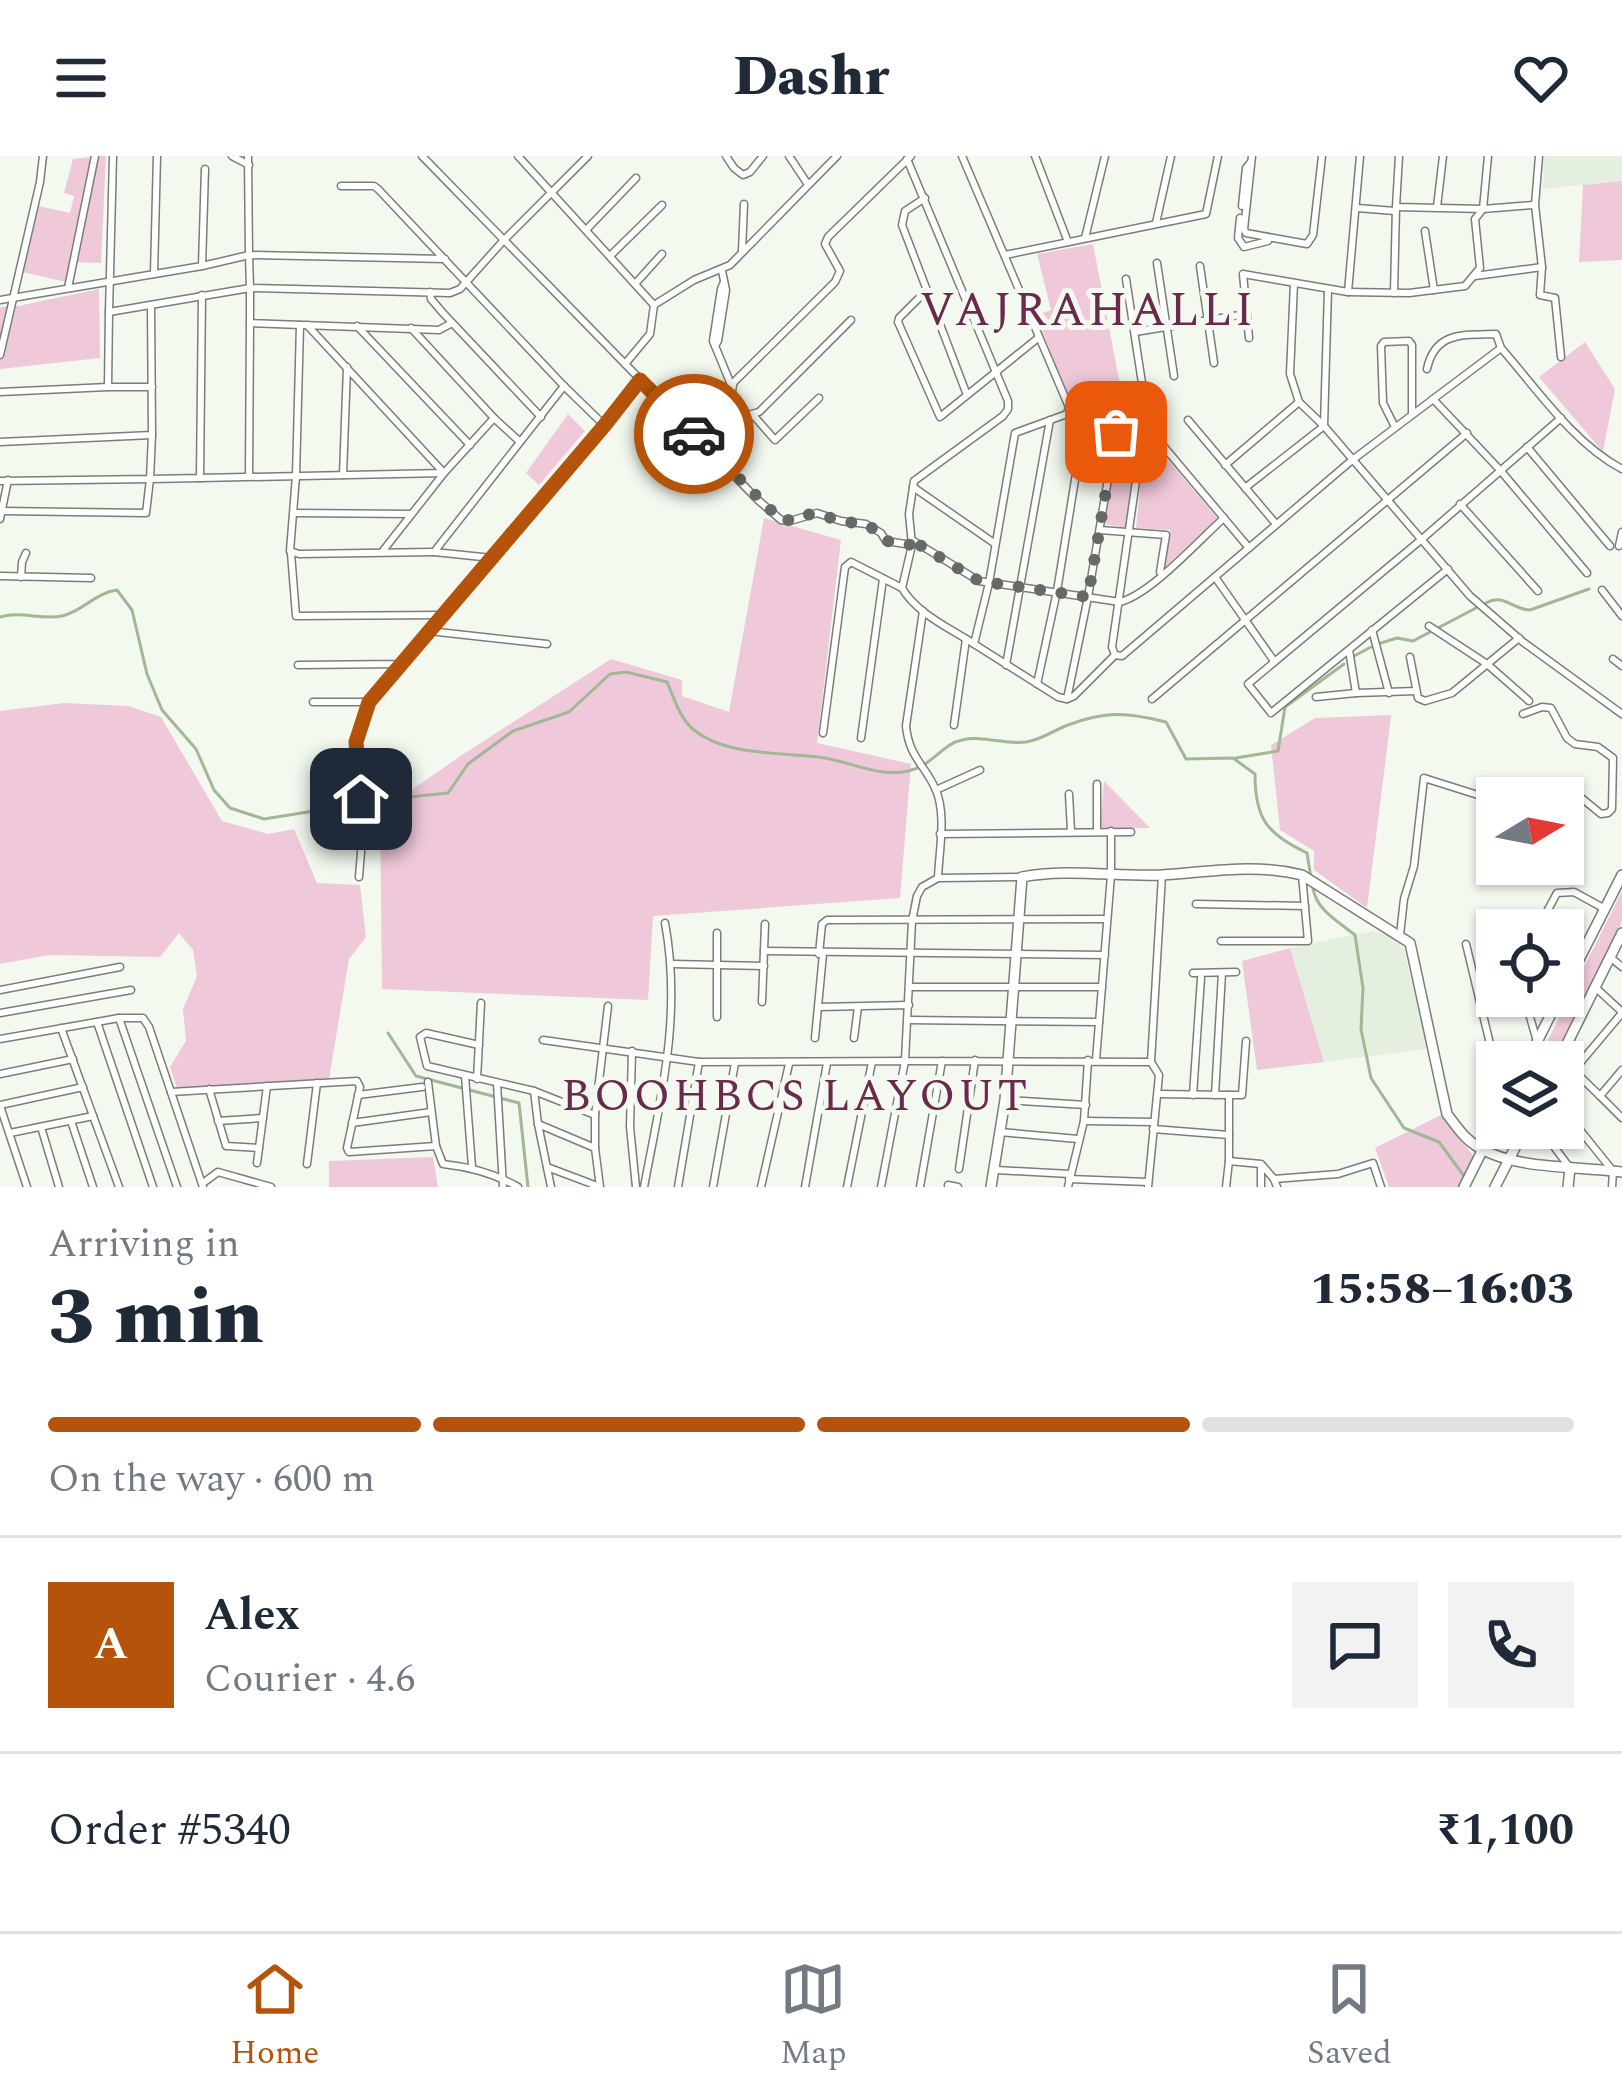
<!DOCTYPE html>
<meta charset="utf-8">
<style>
:root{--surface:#fff;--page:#f2f2f3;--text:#1f2937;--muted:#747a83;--line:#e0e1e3;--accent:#b45309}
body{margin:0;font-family:Spectral,serif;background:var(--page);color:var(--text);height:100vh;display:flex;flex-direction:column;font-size:45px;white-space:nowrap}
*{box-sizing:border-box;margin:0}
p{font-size:39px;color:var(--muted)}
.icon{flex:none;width:66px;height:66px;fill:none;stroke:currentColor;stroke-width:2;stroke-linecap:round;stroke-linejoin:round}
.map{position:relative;height:1031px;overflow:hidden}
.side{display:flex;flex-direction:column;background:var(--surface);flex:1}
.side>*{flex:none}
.needle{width:78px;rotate:80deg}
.buttons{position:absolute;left:1476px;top:621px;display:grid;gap:24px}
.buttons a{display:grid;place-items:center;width:108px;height:108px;border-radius:0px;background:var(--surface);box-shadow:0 3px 9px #0004;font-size:60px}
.pin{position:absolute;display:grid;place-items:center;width:102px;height:102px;color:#fff;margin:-51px;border-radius:24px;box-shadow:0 6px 18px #0006}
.courier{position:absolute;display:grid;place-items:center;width:120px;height:120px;margin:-60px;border:9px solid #b45309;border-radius:50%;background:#fff;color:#222;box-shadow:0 3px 15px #0007}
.headline em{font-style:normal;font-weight:800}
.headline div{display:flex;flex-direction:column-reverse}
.headline{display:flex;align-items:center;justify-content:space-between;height:204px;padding:0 48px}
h1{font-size:78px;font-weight:800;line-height:90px}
.bar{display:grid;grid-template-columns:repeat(4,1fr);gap:18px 12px;align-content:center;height:144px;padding:0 48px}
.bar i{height:15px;border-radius:9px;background:var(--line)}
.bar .current{background:var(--accent)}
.bar p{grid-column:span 4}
.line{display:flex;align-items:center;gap:30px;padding:0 48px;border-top:3px solid var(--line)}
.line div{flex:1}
.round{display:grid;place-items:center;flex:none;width:126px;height:126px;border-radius:0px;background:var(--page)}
header{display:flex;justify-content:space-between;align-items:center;height:156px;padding:0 48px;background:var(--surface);font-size:54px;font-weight:800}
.tab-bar{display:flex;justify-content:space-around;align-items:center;height:168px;border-top:3px solid var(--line);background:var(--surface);font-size:33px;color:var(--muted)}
.tab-bar a{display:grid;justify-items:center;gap:6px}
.tab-bar .current{color:var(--accent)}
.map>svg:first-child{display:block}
</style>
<header><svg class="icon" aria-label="menu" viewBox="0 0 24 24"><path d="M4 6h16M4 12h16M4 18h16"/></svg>Dashr<svg class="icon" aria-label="heart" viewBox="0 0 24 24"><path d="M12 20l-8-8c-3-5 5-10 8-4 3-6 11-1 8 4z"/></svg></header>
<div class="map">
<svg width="1622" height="1031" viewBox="0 0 1622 1031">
<rect width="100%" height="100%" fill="#f4f9f0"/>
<!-- built -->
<g fill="#e5efdf">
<polygon points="1544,0 1622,0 1622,25 1543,33"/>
<polygon points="1372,775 1388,778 1404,794 1428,893 1324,906 1290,792"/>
</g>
<!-- green -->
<g fill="#efc9da">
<polygon points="100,0 106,0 101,107 70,106 66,126 22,116 38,50 70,57 74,40 64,37 73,3"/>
<polygon points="1622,25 1622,104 1579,106 1583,29"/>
<polygon points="1093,88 1122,239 1071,250 1036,159 1051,154 1037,98"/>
<polygon points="99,133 100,202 0,213 0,151 18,150"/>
<polygon points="1585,186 1615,233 1603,296 1539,221"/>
<polygon points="568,258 585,275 539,329 526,317"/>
<polygon points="1154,287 1218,363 1163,413 1170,374 1136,372 1142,312"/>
<polygon points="1112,311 1135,314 1127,372 1104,368"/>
<polygon points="764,362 841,384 817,587 911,608 900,742 653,760 648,844 382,833 380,656 459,601 611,503 682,524 682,540 729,556"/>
<polygon points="64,547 128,550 161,561 222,665 268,678 294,673 317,727 360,729 366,781 349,803 329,923 177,932 170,911 186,885 183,853 197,820 193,794 179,777 160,801 49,799 0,808 0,555"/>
<polygon points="1391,559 1389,577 1367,752 1314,714 1314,695 1280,674 1271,589 1315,562"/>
<polygon points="1104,625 1150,672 1100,673"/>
<polygon points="1622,735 1622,766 1552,906 1537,906"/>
<polygon points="1290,792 1324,906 1257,914 1242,805"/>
<polygon points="1441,959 1475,1002 1460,1031 1389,1031 1375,992"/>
<polygon points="433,1001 438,1031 329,1031 329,1005"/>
</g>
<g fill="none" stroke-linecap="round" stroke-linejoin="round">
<!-- stream -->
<g stroke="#a2b795" stroke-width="3">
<path d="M 1486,447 C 1504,437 1513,454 1530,454 L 1589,433"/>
<path d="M 0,461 C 21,455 41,464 62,460 C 82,456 95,437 117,434 L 132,454 L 147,518 L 162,554 L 196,593 L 214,634 L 230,652 L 264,663 L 389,643 L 448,637 L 468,608 L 513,575 L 569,556 L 610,518 L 626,516 L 667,526 C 674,542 680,563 694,574 C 726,600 779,596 818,601 C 847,604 878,622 908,615 C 934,609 942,588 962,584 C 983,579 1005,589 1026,586 C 1043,583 1052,575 1068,569 C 1105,555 1127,556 1166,566 L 1186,603 L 1233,602 L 1255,618 C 1255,664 1267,677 1307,697 L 1311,722"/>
<polyline points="1381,487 1397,482 1413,485 1476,452"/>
<polyline points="1354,500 1371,491"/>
<polyline points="1236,602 1278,595 1285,551 1344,508"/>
<path d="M 1313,732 C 1316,754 1339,766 1355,779 L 1363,832 L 1361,873 L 1371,922 L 1404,972 L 1439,986 L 1464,1020"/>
<polyline points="388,877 416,920 519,947 528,1031"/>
</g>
<defs>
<g id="minor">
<polyline points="232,0 249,9"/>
<polyline points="422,0 758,344 781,364 790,365 817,357 841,365 866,368 881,377 886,385 912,389 909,358 914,325 1003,260 1008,253 1008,245 907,3"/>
<polyline points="518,0 653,148"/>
<polyline points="726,0 734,12 743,19 750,16 763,0"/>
<polyline points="789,0 807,27"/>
<polyline points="962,0 1069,251 1067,258 1015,277 989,427 974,488 1058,541 1067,543 1074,540 1115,499 1122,500 1351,305 1501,192"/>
<polyline points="1035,0 1068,86"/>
<polyline points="1252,0 1244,73 1246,77 1307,88 1313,79 1322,0"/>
<polyline points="1488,0 1483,53 1533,49"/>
<polyline points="1539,0 1535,49 1542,111 1540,139 1555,142 1561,201"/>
<polyline points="341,30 374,30 378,33 564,230 434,396 492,402 616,255 640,224"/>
<polyline points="925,42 905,55 902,69 967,239"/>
<polyline points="1242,50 1246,12 1250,7"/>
<polyline points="1437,51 1443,0"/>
<polyline points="1357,52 1395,55"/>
<polyline points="1240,62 1238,82 1244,91 1268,85"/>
<polyline points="1156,67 1171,0"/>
<polyline points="586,74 636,22"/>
<polyline points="1425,75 1434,134"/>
<polyline points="1085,82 1105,0"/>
<polyline points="742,95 744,48"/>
<polyline points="1005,99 1206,58 1218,0"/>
<polyline points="610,100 662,49"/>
<polyline points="445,103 249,99 250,132 450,137 460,133 503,85 588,0"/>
<polyline points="1157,107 1174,220"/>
<polyline points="202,110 205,13"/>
<polyline points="1200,110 1214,207"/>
<polyline points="154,118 157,0"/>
<polyline points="1475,120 1542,111"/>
<polyline points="1126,123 1142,227"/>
<polyline points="724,126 721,133 713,185 732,231"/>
<polyline points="1294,127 1290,218 1299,246 1324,270 1470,440 1523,486 1622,558"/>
<polyline points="635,128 662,98"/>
<polyline points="68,132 95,0"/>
<polyline points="926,135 899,162 898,166 940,261 1038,182"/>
<polyline points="430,136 431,143 443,157 541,261"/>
<polyline points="1348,136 1409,137 1465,130 1480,112 1475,63 1483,53 1396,51 1399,0"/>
<polyline points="1394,137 1396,51"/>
<polyline points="0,144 202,110 249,99 248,0"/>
<polyline points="109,156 113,0"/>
<path d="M 851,164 L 759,256 L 748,259 C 737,248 728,242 734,226 L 835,126 L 840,115 L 825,88 L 828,81 L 911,0"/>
<polyline points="300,169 296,320 290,395 299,398 434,396"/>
<polyline points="307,169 444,317 382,396"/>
<polyline points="357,170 470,289"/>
<polyline points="1135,176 1246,158"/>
<polyline points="1249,182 1243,118 1348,136 1360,0"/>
<polyline points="715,190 718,185 726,134 722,115"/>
<polyline points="0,199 40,26 43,0"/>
<polyline points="625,208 650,178 654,149 694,124 730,109 837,0"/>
<path d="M 1427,213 C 1435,175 1464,179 1496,178 L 1501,192 C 1537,233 1573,287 1622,313"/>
<polyline points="564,230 604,269"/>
<polyline points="108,231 152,231"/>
<polyline points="0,236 108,231 109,156 250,132 250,167 439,174 452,167"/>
<polyline points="1433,243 1500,314 1587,417"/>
<polyline points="753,259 775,284 819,242"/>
<polyline points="495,263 519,285"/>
<polyline points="1188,264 1276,368"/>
<polyline points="1395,271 1383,247 1381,190 1384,186 1409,185 1412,189 1412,258"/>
<polyline points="1149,273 1249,392"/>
<polyline points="0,286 152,279 151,149"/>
<polyline points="1527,291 1610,390"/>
<polyline points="1079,296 1105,306 1138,311"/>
<polyline points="1225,309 1299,246"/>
<polyline points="343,319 347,211"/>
<polyline points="249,320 250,167"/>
<polyline points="200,322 444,317 494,262 411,172"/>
<polyline points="0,325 150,323 152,279"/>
<polyline points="913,331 994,387"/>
<polyline points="1245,332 1324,270 1328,133"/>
<polyline points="1460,348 1538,435"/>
<polyline points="2,355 146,357 150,323 200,322 202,139"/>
<polyline points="295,357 411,358"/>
<polyline points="0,363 8,324"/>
<polyline points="1100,374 1166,379 1160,416"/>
<path d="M 912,384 L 979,425 L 1120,446 C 1151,438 1198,385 1224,362"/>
<path d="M 912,389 L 902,432 C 917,458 950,472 974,488"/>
<polyline points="1619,390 1622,376"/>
<polyline points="291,397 296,460 445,459"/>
<polyline points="1448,413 1271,557 1248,528 1422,383 1561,262"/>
<polyline points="0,420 91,422"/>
<polyline points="21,421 22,406 26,397"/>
<polyline points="1215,421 1274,505"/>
<polyline points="1602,434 1622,460"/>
<path d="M 923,455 L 906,570 C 909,601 924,608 935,632 C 947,657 939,695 938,722"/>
<polyline points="1429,470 1487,508 1529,545"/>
<polyline points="1372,474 1389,537"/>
<polyline points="429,475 547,488"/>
<polyline points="1349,494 1356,537 1416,535"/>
<polyline points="1115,499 1112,491 1138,311 1149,273 1152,246"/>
<polyline points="1410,501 1418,542 1425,545 1452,537 1519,482"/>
<polyline points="1613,503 1622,510"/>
<polyline points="298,509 400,508 492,402"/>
<polyline points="1006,509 1050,264"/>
<polyline points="1037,528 1057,435 1085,262 1083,256 1067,258"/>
<polyline points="1316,541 1356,537"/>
<polyline points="1067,543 1088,441 1121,246"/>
<polyline points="1152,543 1467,277"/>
<polyline points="313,546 369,546"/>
<polyline points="1523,558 1542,551 1551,552 1567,582 1575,588 1598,591 1613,602 1612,653 1608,657 1601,658 1573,635 1572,630"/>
<polyline points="954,569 966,483"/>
<polyline points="823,577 845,411 851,406 902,432"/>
<polyline points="861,582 883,423"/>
<polyline points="1097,628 1097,675"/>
<polyline points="936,634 980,614"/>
<polyline points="1069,638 1071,675"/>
<polyline points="940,678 1131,676"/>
<polyline points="1492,706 1497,707"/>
<polyline points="1504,708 1542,715 1545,708"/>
<polyline points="359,721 363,671 355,586 369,546 400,508"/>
<polyline points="1022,721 938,722 922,731 917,740 912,765 905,905 1151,906"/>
<polyline points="1196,748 1305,750"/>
<polyline points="1537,774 1557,737 1574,736 1605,753"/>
<polyline points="1400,779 1404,743 1414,710 1424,622 1497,645"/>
<polyline points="1221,785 1308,785 1302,719"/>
<polyline points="1466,788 1497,917"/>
<polyline points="764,795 1105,799"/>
<polyline points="819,798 822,768 827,764 1107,763"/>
<polyline points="1610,801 1622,811"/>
<polyline points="673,808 764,810"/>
<polyline points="1193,817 1236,816"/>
<polyline points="910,831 1102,831"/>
<polyline points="1595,831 1622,856"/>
<polyline points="0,834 120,811"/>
<polyline points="1524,840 1536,882"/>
<polyline points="762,846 765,768"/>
<polyline points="819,851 909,849"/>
<polyline points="0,857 131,834"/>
<polyline points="717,861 717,777"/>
<polyline points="119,862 177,1031"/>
<polyline points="908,864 1099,866"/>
<polyline points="97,866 153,1031"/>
<polyline points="61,872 119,1031"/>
<polyline points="815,882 823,798"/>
<polyline points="854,882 858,851"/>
<polyline points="0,883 119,862 143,862 149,871 203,1031"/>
<polyline points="543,884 699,906 905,905 881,1031"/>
<polyline points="479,889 426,877 420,881 427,910 534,935 538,968 551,1031"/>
<polyline points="632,895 630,971 636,1031"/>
<polyline points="1560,901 1600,940 1622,914"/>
<polyline points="1096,904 1111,719 1111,675"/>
<polyline points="1574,914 1622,857"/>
<polyline points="0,918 73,903"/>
<polyline points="465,920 472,1011"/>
<polyline points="477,923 481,847"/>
<polyline points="428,926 436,990"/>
<polyline points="497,927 503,1031"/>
<polyline points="209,933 226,990 259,992"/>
<polyline points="534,935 595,959 595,992 600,1031"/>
<path d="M 171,936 L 357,925 L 360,931 L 347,992 L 349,996 L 436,990 L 443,1008 C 471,1011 494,1017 518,1031"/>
<polyline points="1159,938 1229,939 1229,979"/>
<polyline points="358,939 422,931"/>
<polyline points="1193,939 1201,822"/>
<polyline points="1215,939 1222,817"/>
<polyline points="1229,939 1242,939 1246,885"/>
<polyline points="1600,940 1622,962"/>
<polyline points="1006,944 1086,949"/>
<polyline points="0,949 83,931"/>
<polyline points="0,950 27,1031"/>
<polyline points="1563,953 1613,1015 1612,1031"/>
<polyline points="595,959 608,850"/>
<polyline points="71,965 93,1031"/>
<polyline points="218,965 263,962"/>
<polyline points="1084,965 1154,966"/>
<polyline points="352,967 431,956"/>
<polyline points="538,968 595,992"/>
<polyline points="41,971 59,1031"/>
<polyline points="1540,972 1570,1012"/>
<polyline points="1153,973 1229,979 1229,1005"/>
<polyline points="1000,976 1078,983"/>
<polyline points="10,977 93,960"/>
<polyline points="257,1007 267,930"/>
<polyline points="307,1008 317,927"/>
<polyline points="547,1011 600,1031"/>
<polyline points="959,1013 975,904"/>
<polyline points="996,1014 1070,1018"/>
<polyline points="1069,1023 1148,1026"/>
<polyline points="1274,1023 1338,1018 1373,1007 1381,1031"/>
<polyline points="203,1027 218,1016 271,1031"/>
<polyline points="948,1029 958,1031"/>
<path d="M 644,1031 C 661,941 682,859 665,767"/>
<polyline points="678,1031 699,906"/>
<polyline points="713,1031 735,907"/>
<polyline points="761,1031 789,908"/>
<polyline points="805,1031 827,907"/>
<polyline points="847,1031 872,906"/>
<polyline points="920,1031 942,905"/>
<polyline points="1068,1031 1084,965 1088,904"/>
<polyline points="1148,1031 1159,919 1151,906 1162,719"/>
<polyline points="1226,1031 1229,1005 1261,1008 1274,1023 1277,1031"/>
<polyline points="1261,1031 1261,1012"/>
</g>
<g id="tertiary">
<path d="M 991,1031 L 1005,944 L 1022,721 C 1065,712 1118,721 1162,719 C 1210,716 1254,707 1302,719 L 1410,787 L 1447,958 C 1457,971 1465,984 1480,992 C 1517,1014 1580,1010 1622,1016"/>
<polyline points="1568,1031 1570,1012"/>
</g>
<g id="secondary">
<polyline points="1563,835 1622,719"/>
<polyline points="1527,906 1560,840"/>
<polyline points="1558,906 1622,777"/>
<polyline points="1464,1031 1497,965"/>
<polyline points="1495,1031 1525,972"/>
</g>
</defs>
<!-- minor casing -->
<use href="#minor" stroke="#797e76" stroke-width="9"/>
<!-- tertiary casing -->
<use href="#tertiary" stroke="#797e76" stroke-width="12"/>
<!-- secondary casing -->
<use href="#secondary" stroke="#797e76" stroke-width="12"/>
<!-- minor -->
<use href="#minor" stroke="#fff" stroke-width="6"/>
<!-- tertiary -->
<use href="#tertiary" stroke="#fff" stroke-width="9"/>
<!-- secondary -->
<use href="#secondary" stroke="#fff" stroke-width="9"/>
</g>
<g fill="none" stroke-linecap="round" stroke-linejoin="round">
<!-- done -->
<path stroke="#666964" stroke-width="12" stroke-dasharray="0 21.6" d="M 694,278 L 781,364 C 793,365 799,361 811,358 C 822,357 830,363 841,365 C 860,368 875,368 886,385 L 912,389 L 910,383 L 979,425 L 1088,441 L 1116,276"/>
<!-- route -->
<polyline stroke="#b45309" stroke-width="15" points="361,643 356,586 369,546 604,270 640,224 694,278"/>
</g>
<g text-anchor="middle" stroke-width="10" stroke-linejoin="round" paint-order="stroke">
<!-- neighbourhood labels -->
<g font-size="45" letter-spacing="3" fill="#6a2a4c" stroke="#f4f9f0">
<text x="796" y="954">BOOHBCS LAYOUT</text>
</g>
<!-- quarter labels -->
<g font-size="48" letter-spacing="3" fill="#6a2a4c" stroke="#f4f9f0">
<text x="1088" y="169">VAJRAHALLI</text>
</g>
</g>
</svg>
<div class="buttons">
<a><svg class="needle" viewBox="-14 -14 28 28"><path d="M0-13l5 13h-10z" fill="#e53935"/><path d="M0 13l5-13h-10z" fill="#747a83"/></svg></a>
<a><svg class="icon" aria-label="locate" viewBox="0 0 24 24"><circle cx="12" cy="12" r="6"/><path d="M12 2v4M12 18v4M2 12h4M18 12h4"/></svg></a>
<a><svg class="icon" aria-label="layers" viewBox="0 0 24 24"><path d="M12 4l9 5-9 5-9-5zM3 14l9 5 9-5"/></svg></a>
</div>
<div class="pin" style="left:1116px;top:276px;background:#ea580c"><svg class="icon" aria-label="bag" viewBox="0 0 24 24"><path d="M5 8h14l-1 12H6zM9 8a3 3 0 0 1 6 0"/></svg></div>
<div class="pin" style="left:361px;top:643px;background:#1f2937"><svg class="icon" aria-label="home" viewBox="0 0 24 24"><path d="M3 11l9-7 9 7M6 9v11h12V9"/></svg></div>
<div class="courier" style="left:694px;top:278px"><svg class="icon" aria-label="car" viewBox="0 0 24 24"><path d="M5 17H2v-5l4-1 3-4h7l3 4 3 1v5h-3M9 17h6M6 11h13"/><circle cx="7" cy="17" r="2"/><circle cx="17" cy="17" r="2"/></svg></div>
</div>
<section class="side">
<div class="headline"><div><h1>3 min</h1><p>Arriving in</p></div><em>15:58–16:03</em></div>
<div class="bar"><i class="current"></i><i class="current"></i><i class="current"></i><i></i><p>On the way · 600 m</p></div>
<div class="line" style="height:216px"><b class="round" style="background:var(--accent);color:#fff">A</b><div><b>Alex</b><p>Courier · 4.6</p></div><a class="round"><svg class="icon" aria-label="chat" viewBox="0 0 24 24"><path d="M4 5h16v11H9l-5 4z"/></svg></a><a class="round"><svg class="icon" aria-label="phone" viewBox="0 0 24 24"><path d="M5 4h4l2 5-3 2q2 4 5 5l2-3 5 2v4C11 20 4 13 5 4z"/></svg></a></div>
<div class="line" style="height:156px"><div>Order #5340</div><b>₹1,100</b></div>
</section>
<nav class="tab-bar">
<a class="current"><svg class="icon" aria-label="home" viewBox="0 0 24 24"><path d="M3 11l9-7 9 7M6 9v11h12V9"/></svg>Home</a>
<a><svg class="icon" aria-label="map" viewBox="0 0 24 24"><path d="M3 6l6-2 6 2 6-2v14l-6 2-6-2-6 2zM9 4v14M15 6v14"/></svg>Map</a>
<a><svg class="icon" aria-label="saved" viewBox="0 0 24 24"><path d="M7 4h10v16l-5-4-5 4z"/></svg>Saved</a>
</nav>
